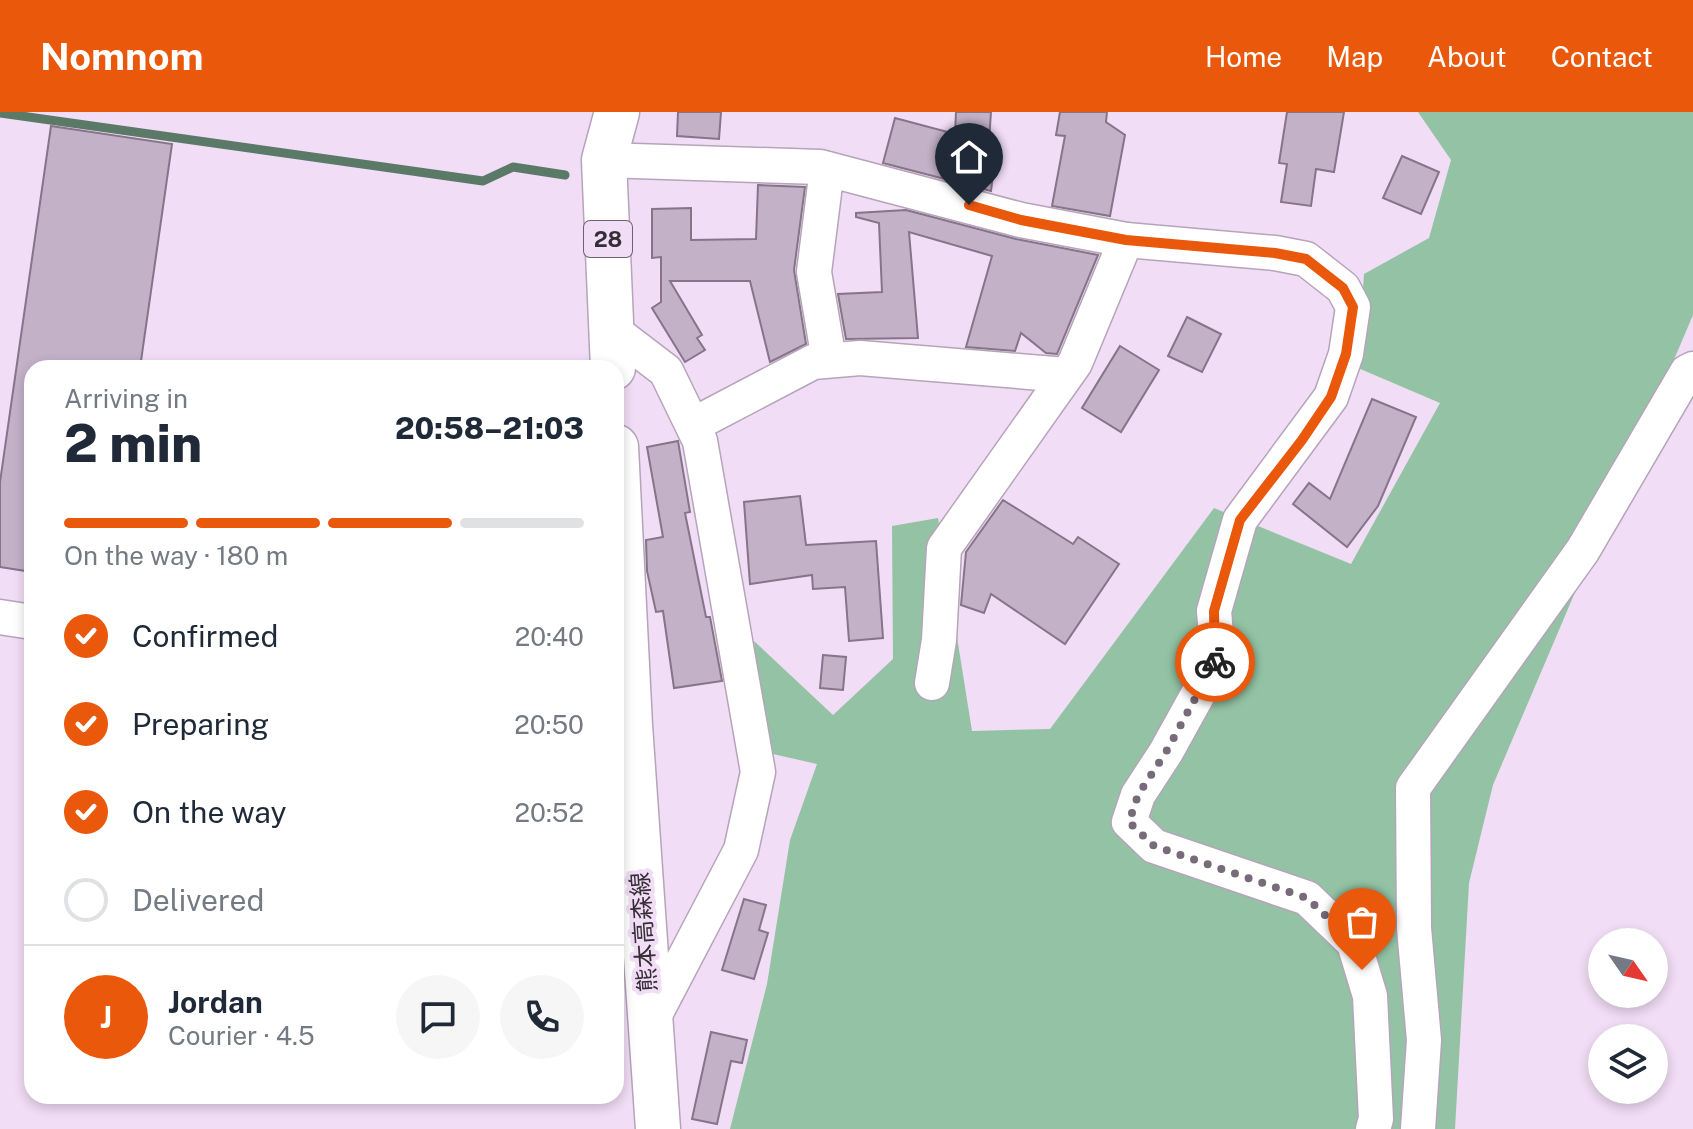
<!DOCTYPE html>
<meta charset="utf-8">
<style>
:root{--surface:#fff;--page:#f6f6f7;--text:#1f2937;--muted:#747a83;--line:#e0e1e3;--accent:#ea580c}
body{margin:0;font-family:"Public Sans","Noto Sans JP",sans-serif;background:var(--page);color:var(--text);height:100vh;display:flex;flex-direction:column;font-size:30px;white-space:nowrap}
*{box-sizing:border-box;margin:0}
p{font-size:26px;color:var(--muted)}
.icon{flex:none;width:44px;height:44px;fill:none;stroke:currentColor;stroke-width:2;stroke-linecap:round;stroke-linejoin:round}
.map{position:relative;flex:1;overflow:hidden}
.sheet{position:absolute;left:24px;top:248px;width:600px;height:744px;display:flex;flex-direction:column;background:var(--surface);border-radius:24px;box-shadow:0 4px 12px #0003}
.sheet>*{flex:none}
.needle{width:52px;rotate:124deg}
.tools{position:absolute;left:1588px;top:816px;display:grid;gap:16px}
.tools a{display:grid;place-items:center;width:80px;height:80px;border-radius:50%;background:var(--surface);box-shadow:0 4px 12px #0003;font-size:40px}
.pin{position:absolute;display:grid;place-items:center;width:68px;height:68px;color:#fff;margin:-82px -34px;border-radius:50% 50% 50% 0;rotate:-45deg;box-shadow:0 0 8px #0007}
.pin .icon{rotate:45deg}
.courier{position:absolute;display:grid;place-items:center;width:80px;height:80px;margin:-40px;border:6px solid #ea580c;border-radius:50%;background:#fff;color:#222;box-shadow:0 2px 10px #0007}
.headline em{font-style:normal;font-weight:800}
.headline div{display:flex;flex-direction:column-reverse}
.headline{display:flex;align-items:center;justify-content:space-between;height:136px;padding:0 40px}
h1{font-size:52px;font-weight:800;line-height:60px}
.bar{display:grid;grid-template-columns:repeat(4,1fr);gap:12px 8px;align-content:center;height:96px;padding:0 40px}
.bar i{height:10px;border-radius:6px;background:var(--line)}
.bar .selected{background:var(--accent)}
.bar p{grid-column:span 4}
.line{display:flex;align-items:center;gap:20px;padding:0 40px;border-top:2px solid var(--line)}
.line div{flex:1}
.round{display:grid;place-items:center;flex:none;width:84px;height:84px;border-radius:42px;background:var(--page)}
ol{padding:0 40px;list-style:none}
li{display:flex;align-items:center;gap:24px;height:88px}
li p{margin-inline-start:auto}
li .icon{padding:8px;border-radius:50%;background:var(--accent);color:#fff;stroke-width:4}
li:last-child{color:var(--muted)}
li i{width:44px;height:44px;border:4px solid var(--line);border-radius:50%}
header{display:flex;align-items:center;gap:48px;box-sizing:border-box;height:112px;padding:0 40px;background:var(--accent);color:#fff}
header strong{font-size:38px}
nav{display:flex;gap:44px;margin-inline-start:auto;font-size:28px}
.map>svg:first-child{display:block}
</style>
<header>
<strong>Nomnom</strong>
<nav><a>Home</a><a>Map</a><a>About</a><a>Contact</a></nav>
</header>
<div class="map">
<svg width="1693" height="1017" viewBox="0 0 1693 1017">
<rect width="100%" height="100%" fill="#f1ddf5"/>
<!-- forest -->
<polygon fill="#93c3a4" points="1418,0 1693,0 1693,203 1493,673 1469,771 1455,1017 730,1017 767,872 790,728 817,652 764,640 754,529 833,603 893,547 892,414 938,406 972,619 1050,617 1214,396 1351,452 1440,291 1358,256 1364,162 1429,126 1451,48"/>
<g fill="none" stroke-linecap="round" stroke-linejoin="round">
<!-- stream -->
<polyline stroke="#5a7966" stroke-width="9" points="0,1 483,69 513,55 565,63"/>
</g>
<!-- building -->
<g fill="#c3b1c7" stroke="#867489" stroke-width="2">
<polygon points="678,0 721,0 719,27 677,24"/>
<polygon points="956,0 991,0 989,29 997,30 991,79 883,51 895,6 955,22"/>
<polygon points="1060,0 1107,0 1106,10 1125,23 1110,104 1052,94 1065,24 1056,23"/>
<polygon points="1287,0 1344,0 1334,60 1316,57 1311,94 1281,90 1287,52 1279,51"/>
<polygon points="51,14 172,32 140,256 32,256 32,460 0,455 0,370"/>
<polygon points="1402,44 1439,60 1421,102 1383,86"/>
<polygon points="758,73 805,75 794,158 806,232 770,250 750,169 670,169 702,223 697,226 705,238 685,250 652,196 661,190 661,145 652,146 652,97 691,96 691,128 756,127"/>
<polygon points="906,98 1016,127 1098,143 1057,242 1046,241 1021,221 1015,239 966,235 992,144 909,120 918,226 846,227 838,182 882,180 879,111 856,105 856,101"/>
<polygon points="1187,205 1221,222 1202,260 1168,244"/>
<polygon points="1120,234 1159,258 1121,320 1082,296"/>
<polygon points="1372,287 1416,305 1378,394 1347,435 1293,392 1309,371 1330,387"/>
<polygon points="678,329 690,400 685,401 706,505 710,505 722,569 674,576 663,499 656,500 647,459 646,428 663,425 647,335"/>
<polygon points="800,384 806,433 876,429 883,526 849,529 845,475 813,477 812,463 750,472 744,390"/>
<polygon points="1003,388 1073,432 1078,425 1119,452 1065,532 991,482 984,501 961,493 966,440"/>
<polygon points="823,543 846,545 843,578 820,576"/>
<polygon points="744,787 766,793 759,818 768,821 754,867 722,858"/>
<polygon points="711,920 747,928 742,951 731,949 717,1012 692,1007"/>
</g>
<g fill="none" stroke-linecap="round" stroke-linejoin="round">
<defs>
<g id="minor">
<polyline points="604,48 820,55 1021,108 1126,128 1275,141 1306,147 1343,176 1353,195 1346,242 1331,285 1240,408 1214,499 1218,546 1166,640 1138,683 1129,710 1154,734 1307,786 1354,831 1370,884 1376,1007 1373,1017"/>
<polyline points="827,57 814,160 829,248"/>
<polyline points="611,217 666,259 700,329 758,660 741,738 651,910"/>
<polyline points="693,313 813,250 860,246 1066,263"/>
<polyline points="0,505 32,510"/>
<polyline points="932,571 939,528 944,436 1075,251 1126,128"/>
<polyline points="1418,1017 1424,928 1414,816 1413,676 1583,438 1687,260 1693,257"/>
</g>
<g id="primary">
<polyline points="613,256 604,48 617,0"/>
<polyline points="616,335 630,613 658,1017"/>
</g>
</defs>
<!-- minor casing -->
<use href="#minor" stroke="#b6a4ba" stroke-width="37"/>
<!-- primary casing -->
<use href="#primary" stroke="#b6a4ba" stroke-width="47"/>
<!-- minor -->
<use href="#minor" stroke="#fff" stroke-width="34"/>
<!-- primary -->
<use href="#primary" stroke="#fff" stroke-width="44"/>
</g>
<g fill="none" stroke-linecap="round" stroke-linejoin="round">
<!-- done -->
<polyline stroke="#776b7a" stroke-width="8" stroke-dasharray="0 14.4" points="1215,550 1166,640 1138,683 1129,710 1154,734 1307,786 1354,831 1362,858"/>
<!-- route -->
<polyline stroke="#ea580c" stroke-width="10" points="969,93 1021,108 1126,128 1275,141 1306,147 1343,176 1353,195 1346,242 1331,285 1302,328 1240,408 1214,499 1215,550"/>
</g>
<g text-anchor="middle" stroke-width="8" stroke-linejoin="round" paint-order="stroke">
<!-- shield labels -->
<rect fill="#f1ddf5" stroke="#6e6270" stroke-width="2" x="584" y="109" width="48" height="36" rx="6"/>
<g font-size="22" font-weight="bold" fill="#362e37">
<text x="608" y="135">28</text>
</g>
<!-- street labels -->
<g font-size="24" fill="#362e37" stroke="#f1ddf5">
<text transform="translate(644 820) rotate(-94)" y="8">熊本高森線</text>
</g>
</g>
</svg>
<div class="tools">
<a><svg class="needle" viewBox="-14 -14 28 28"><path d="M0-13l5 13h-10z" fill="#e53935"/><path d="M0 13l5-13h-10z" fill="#747a83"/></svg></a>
<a><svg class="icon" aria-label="layers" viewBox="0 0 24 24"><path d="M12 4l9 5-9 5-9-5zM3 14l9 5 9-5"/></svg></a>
</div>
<div class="pin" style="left:1362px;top:858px;background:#ea580c"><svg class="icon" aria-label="bag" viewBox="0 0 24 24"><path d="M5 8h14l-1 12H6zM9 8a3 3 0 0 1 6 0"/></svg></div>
<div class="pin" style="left:969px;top:93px;background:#1f2937"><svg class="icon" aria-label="home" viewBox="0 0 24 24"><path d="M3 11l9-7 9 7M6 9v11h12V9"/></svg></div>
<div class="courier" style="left:1215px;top:550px"><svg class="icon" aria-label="bike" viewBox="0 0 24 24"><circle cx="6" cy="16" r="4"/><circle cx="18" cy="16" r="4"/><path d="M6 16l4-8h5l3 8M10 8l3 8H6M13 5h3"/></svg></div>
<section class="sheet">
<div class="headline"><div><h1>2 min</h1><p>Arriving in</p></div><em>20:58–21:03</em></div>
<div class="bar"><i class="selected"></i><i class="selected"></i><i class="selected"></i><i></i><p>On the way · 180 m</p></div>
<ol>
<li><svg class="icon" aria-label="check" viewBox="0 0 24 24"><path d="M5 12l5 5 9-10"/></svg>Confirmed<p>20:40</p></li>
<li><svg class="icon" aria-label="check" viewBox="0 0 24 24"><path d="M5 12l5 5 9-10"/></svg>Preparing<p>20:50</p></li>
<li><svg class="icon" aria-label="check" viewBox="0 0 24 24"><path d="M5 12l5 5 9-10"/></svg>On the way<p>20:52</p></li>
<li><i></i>Delivered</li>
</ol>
<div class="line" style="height:144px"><b class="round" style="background:var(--accent);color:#fff">J</b><div><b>Jordan</b><p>Courier · 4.5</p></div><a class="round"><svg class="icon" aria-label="chat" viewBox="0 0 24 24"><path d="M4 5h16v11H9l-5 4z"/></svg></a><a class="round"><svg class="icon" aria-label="phone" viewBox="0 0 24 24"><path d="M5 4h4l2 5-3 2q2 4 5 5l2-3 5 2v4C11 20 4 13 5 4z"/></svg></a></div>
</section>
</div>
